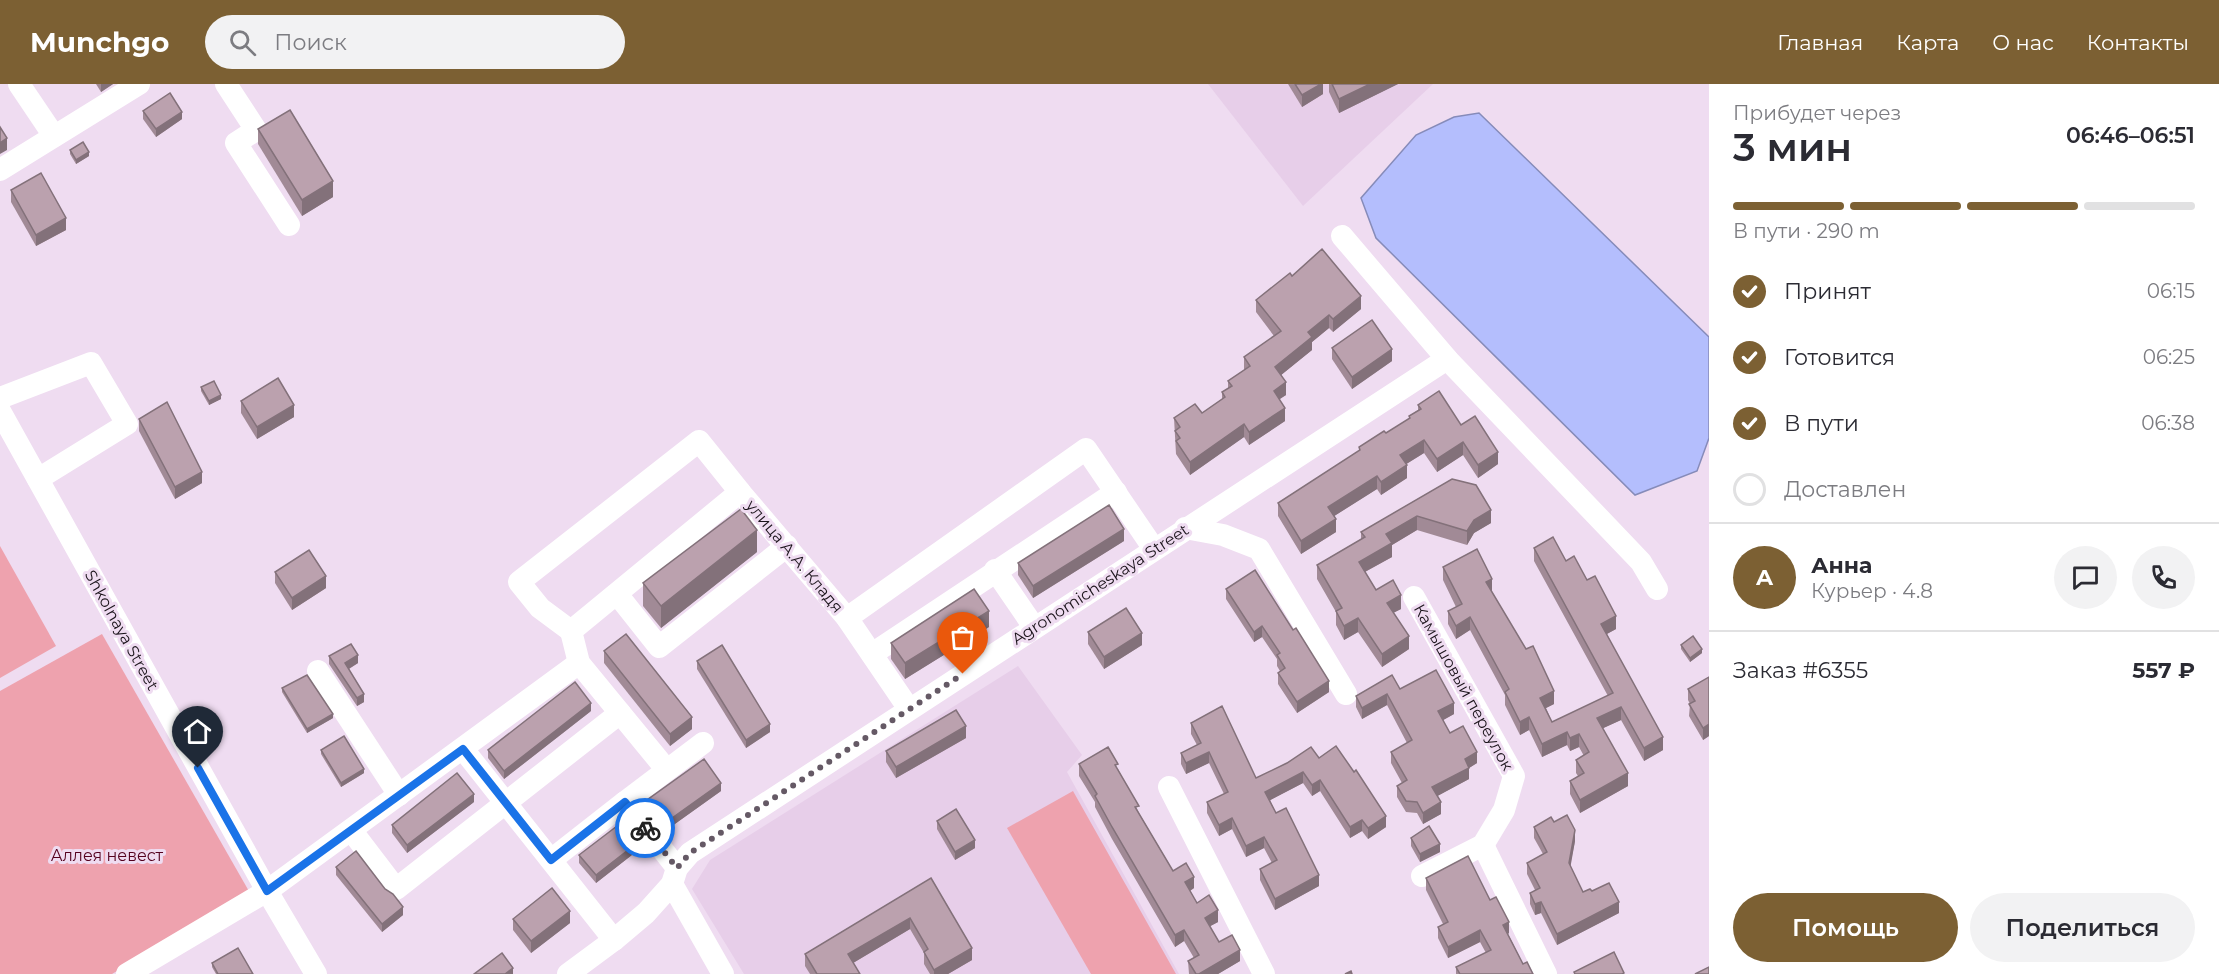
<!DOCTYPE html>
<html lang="ru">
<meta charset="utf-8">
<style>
:root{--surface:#fff;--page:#f2f2f3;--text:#2b2b33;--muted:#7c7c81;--line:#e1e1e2;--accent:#7c6033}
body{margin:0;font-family:Montserrat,sans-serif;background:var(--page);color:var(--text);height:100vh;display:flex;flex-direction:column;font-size:22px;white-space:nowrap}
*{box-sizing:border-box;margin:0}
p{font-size:20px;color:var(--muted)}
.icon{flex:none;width:33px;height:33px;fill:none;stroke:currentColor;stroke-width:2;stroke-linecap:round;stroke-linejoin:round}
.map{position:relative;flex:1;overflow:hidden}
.drawer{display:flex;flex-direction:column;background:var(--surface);width:510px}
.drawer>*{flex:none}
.pin{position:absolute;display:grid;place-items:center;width:51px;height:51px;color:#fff;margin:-62px -26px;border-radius:50% 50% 50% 0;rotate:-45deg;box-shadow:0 0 6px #0007}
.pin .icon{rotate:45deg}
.courier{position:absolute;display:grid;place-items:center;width:60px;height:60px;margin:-30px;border:4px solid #1a73e8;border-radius:50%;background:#fff;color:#222;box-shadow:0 2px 8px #0007}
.head em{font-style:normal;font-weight:600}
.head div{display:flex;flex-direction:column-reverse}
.head{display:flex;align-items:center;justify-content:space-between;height:102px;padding:0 24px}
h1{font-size:39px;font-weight:600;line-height:45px}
.bar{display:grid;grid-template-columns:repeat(4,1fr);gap:9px 6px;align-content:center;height:72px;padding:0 24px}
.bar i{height:8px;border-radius:4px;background:var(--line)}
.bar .current{background:var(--accent)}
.bar p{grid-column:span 4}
.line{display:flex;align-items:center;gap:15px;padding:0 24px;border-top:2px solid var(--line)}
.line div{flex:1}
.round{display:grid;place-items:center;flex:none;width:63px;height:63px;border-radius:32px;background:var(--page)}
ol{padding:0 24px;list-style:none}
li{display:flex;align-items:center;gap:18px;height:66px}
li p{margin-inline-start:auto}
li .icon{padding:6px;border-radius:50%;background:var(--accent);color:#fff;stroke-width:4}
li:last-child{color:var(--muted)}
li i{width:33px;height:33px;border:3px solid var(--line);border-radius:50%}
.action{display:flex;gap:12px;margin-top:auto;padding:12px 24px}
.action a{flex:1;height:69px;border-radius:36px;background:var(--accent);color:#fff;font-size:24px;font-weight:600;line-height:69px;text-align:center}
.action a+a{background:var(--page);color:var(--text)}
header{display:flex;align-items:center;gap:36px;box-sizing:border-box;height:84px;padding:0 30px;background:var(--accent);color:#fff}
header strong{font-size:28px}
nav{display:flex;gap:33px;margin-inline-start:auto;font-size:21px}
.search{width:420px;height:54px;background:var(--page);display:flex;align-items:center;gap:15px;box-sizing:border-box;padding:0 21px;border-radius:33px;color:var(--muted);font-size:22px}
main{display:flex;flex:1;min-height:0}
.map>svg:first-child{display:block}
</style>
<header>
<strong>Munchgo</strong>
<div class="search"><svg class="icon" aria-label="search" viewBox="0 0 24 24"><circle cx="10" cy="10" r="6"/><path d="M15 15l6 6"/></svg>Поиск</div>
<nav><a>Главная</a><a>Карта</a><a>О нас</a><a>Контакты</a></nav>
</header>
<main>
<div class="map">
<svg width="1709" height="890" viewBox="0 0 1709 890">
<rect width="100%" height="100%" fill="#efdcf1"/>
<!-- built -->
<g fill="#e7cee9">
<polygon points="1208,0 1433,0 1303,122"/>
<polygon points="1018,582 1082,671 1067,688 1179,890 744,890 692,805 710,776"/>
</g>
<!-- green -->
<g fill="#eea2ae">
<polygon points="0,462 56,562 0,594"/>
<polygon points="102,550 250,809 112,890 0,890 0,607"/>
<polygon points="1073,707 1176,890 1091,890 1007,744"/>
</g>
<!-- water -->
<polygon fill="#b4befd" stroke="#868bb9" stroke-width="1.5" points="1479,29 1709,253 1709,354 1697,387 1635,411 1376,154 1361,114 1416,51 1454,33"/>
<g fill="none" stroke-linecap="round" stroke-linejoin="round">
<!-- minor -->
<g stroke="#fff" stroke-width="22">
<polyline points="19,0 54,52"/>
<polyline points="226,0 256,46 236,59 289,141"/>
<polyline points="0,86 139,0"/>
<polyline points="1342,152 1447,275 1641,478 1657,505"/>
<polyline points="0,314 91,279 127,340 38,395"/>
<polyline points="0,327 267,807 316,890"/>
<polyline points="1185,444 1223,451 1259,465 1346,610"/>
<polyline points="995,486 1034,543"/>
<polyline points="617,510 659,563 787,462"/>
<polyline points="1414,513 1514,692 1504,726 1483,761 1422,792"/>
<polyline points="847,534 1086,365 1154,465"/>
<polyline points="571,547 540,524 519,498 699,357 740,408"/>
<polyline points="872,570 1116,408"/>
<polyline points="318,587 399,711"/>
<polyline points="463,665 614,856"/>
<polyline points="666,685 579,579 571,547 740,408 847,534 909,625"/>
<polyline points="1169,703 1264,890"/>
<polyline points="625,718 703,659"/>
<polyline points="351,746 396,805 620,629"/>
<polyline points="1483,761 1546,890"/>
<polyline points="551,776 625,718 677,784"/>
<polyline points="672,800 723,890"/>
<polyline points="127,890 267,807 579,579"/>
<polyline points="568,890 614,856 646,829 672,800 677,784 690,769 1447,275"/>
</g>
</g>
<!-- wall -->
<g fill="#a18a96">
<polygon points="96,0 113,0 101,8"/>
<polygon points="1288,0 1323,0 1323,10 1302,23"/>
<polygon points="1329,0 1398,0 1339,29 1329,8"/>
<polygon points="143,27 182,35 156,53 143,35"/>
<polygon points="258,45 333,113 302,132 258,60"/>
<polygon points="70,66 89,72 76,80 70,70"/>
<polygon points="11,106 66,146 36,162 11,118"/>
<polygon points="1292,192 1361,225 1333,248 1329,244 1312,258 1312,266 1281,291 1286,311 1279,315 1285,337 1249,361 1244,353 1190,391 1176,370 1174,334 1202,329 1222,315 1222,308 1228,304 1228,297 1244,286 1244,273 1274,252 1256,228 1256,216"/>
<polygon points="1332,264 1392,277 1352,305 1332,275"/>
<polygon points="201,303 221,315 209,321 201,307"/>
<polygon points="241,317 294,333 257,355 241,329"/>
<polygon points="1418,321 1461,341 1498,380 1478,394 1463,371 1437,388 1424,369 1406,380 1407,394 1381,411 1377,405 1334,432 1336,448 1301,470 1278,432 1278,419 1359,367 1359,363 1386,349 1409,335 1409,332 1418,326"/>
<polygon points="139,335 202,399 175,415 139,347"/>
<polygon points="1452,395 1491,439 1474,449 1467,461 1417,446 1392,461 1392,473 1365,488 1376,506 1401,525 1393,529 1409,565 1382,583 1358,548 1344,556 1336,541 1336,528 1317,495 1317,481 1361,455 1361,448"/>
<polygon points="1124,457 1033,514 1018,491 1018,479"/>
<polygon points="1534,464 1566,477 1587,496 1616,545 1607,550 1663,666 1644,677 1621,636 1603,644 1628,702 1580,729 1570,710 1570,697 1578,692 1576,689 1576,676 1584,672 1579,663 1570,667 1567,661 1542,673 1529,646 1520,651 1505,621 1505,611 1470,546 1456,555 1448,540 1448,527 1456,523 1443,496 1443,483 1492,508 1554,620 1546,624 1552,638 1608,612 1534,477"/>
<polygon points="757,468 661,544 643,522 643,499"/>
<polygon points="275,488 326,504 292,526 275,499"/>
<polygon points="1226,505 1329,608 1297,629 1278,600 1278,589 1280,587 1277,582 1277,575 1262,553 1254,558 1226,515"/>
<polygon points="989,543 905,595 891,575 891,559"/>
<polygon points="1088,548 1142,561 1104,585 1088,560"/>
<polygon points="1681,561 1702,569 1690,578 1681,565"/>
<polygon points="604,567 692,645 670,662 604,579"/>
<polygon points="329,572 358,579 349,585 364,618 357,622 329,580"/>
<polygon points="697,577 770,648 746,664 697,585"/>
<polygon points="1709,593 1709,652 1703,656 1689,632 1690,620 1688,616 1688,605"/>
<polygon points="282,604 333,634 307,649 282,608"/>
<polygon points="1400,605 1454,630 1443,636 1450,649 1477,679 1469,684 1469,695 1437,712 1441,730 1423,740 1417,729 1406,728 1397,713 1397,702 1402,699 1391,679 1391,668 1407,659 1387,621 1362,635 1356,623 1356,612"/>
<polygon points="591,627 504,695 488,674 488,666"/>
<polygon points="1191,639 1256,694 1319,674 1386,743 1368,755 1362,747 1350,754 1320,707 1312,712 1303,699 1270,716 1276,729 1319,802 1275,826 1260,796 1260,785 1272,779 1264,764 1246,773 1232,745 1219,752 1207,729 1207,718 1224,710 1209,679 1186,690 1181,680 1181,669 1197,661 1191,650"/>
<polygon points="966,654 896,694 886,678 886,667"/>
<polygon points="321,666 364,689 341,703 321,670"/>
<polygon points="1079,680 1118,685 1139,729 1173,787 1194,804 1190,807 1197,819 1218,838 1210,842 1219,858 1240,877 1218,890 1189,890 1188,877 1194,874 1184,857 1175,863 1112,755 1095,723 1095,718 1079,692"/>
<polygon points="721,707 665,747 647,724 647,716"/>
<polygon points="474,718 407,769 392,749 392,741"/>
<polygon points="937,737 975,764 955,776 937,745"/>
<polygon points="1554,738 1575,757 1570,782 1583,808 1592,807 1619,829 1557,861 1541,829 1535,831 1530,820 1530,809 1535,806 1527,790 1527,779 1543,770 1534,754 1534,743"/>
<polygon points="1411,754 1440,768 1420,778 1411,762"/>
<polygon points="637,767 596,799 579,779 579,771"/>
<polygon points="336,783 385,805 403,831 382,848 336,791"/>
<polygon points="931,794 972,876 948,890 930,890 924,880 924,869 910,845 853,879 860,890 810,890 805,882 805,870"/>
<polygon points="1426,794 1509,849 1508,850 1523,880 1533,890 1456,890 1456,883 1486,869 1480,858 1448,874 1438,854 1438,843 1443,840 1426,806"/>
<polygon points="513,835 570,839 531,869 513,846"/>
<polygon points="212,879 253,890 216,890 212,883"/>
</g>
<!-- shaded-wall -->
<g fill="#83717a">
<polygon points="101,0 113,0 101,8"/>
<polygon points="1321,0 1323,0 1323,10 1302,23 1302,11"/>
<polygon points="1370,0 1398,0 1339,29 1339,15"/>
<polygon points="182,28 182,35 156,53 156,45"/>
<polygon points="7,54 7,66 0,70 0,59"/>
<polygon points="89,68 89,72 76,80 76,76"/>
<polygon points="333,97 333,113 302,132 302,116"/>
<polygon points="66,134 66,146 36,162 36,151"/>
<polygon points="1361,212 1361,225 1333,248 1333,235"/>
<polygon points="1329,231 1329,244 1312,258 1312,266 1275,296 1275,283 1308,248"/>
<polygon points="1392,265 1392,277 1352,305 1352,293"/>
<polygon points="1286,298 1286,311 1274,319 1274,307"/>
<polygon points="221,311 221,315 209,321 209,317"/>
<polygon points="294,321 294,333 257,355 257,343"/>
<polygon points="1285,324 1285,337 1249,361 1249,348"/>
<polygon points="1244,340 1244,353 1190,391 1190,378"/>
<polygon points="1424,356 1424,369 1400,384 1400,371"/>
<polygon points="1463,358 1463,371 1437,388 1437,375"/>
<polygon points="1498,368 1498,380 1478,394 1478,381"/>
<polygon points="1407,381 1407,394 1381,411 1381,398"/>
<polygon points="202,388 202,399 175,415 175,403"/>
<polygon points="1377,392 1377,405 1328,436 1328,423"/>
<polygon points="1491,426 1491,439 1474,449 1467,461 1467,447 1474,436"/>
<polygon points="1417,432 1417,446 1392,461 1392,473 1359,491 1359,478 1386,450"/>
<polygon points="1336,435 1336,448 1301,470 1301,457"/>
<polygon points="1124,445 1124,457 1033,514 1033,502"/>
<polygon points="757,446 757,468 661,544 661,522"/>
<polygon points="326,492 326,504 292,526 292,514"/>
<polygon points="1492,495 1492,508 1486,498"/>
<polygon points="1401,511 1401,525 1387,532 1387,519"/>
<polygon points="989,527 989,543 905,595 905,579"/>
<polygon points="1616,532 1616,545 1601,553 1601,540"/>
<polygon points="1470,533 1470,546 1456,555 1456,542"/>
<polygon points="1358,534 1358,548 1344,556 1344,542"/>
<polygon points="1262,542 1262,553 1254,558 1254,548"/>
<polygon points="1142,549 1142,561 1104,585 1104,573"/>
<polygon points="1409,552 1409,565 1382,583 1382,570"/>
<polygon points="1702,565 1702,569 1690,578 1690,574"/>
<polygon points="358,571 358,579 345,587 345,579"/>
<polygon points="1329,597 1329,608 1297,629 1297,618"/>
<polygon points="1554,607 1554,620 1540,627 1540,614"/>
<polygon points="364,610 364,618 357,622 357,614"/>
<polygon points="1387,610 1387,621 1362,635 1362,624"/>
<polygon points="591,619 591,627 504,695 504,687"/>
<polygon points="1454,619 1454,630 1438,639 1438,627"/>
<polygon points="1621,623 1621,636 1597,647 1597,634"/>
<polygon points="333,630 333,634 307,649 307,645"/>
<polygon points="692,633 692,645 670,662 670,650"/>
<polygon points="1529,633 1529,646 1520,651 1520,638"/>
<polygon points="770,640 770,648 746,664 746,656"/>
<polygon points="1709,640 1709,652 1703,656 1703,644"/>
<polygon points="966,642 966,654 896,694 896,683"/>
<polygon points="1567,648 1567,661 1542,673 1542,660"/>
<polygon points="1579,650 1579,663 1570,667 1570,654"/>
<polygon points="1663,653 1663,666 1644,677 1644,664"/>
<polygon points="1209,668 1209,679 1186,690 1186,679"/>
<polygon points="1477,668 1477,679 1469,684 1469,695 1432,715 1432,703 1465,675"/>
<polygon points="364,685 364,689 341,703 341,699"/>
<polygon points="1303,688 1303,699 1265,719 1265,708"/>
<polygon points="1628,689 1628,702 1580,729 1580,716"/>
<polygon points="1320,696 1320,707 1312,712 1312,701"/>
<polygon points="721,699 721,707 665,747 665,739"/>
<polygon points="474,710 474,718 407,769 407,761"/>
<polygon points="1441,718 1441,730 1423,740 1423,729"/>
<polygon points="1386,732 1386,743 1368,755 1368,744"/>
<polygon points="1232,734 1232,745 1219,752 1219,741"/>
<polygon points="1362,736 1362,747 1350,754 1350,743"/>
<polygon points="1575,746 1575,757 1569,791 1569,779"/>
<polygon points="1264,753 1264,764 1246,773 1246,762"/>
<polygon points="975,756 975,764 955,776 955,768"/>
<polygon points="637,759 637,767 596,799 596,791"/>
<polygon points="1440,760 1440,768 1420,778 1420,770"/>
<polygon points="1319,791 1319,802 1275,826 1275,815"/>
<polygon points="1194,793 1194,804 1185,810 1185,798"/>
<polygon points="1541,818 1541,829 1535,831 1535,820"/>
<polygon points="1619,818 1619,829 1557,861 1557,850"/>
<polygon points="403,823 403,831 382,848 382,840"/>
<polygon points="1218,826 1218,838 1205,845 1205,834"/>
<polygon points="570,827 570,839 531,869 531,857"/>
<polygon points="910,834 910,845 848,882 848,870"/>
<polygon points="1509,838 1509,849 1503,852 1503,841"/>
<polygon points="1184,846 1184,857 1175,863 1175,851"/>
<polygon points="1480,846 1480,858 1448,874 1448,863"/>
<polygon points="972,864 972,876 948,890 934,890 934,886"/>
<polygon points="1240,866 1240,877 1218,890 1199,890"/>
<polygon points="513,884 513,890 505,890"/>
</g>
<!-- building -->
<g fill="#bba1ae" stroke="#83717a" stroke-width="1.5">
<polygon points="1295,0 1321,0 1302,11"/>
<polygon points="1332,0 1370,0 1339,15"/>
<polygon points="170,9 182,28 156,45 143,27"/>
<polygon points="290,26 333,97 302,116 258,45"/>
<polygon points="0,43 7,54 0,59"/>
<polygon points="83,58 89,68 76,76 70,66"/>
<polygon points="41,89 66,134 36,151 11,106"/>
<polygon points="1322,165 1361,212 1333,235 1329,231 1308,248 1312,253 1275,283 1286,298 1274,307 1285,324 1249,348 1244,340 1190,378 1176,357 1180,354 1175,347 1180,343 1174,334 1195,320 1202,329 1225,313 1222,308 1232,302 1228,297 1250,282 1244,273 1281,247 1256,216 1290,189 1292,192"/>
<polygon points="1372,236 1392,265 1352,293 1332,264"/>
<polygon points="278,294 294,321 257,343 241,317"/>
<polygon points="214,297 221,311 209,317 201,303"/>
<polygon points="1439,307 1461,341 1475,332 1498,368 1478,381 1463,358 1437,375 1424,356 1400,371 1407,381 1381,398 1377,392 1328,423 1336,435 1301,457 1278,419 1360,366 1359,363 1384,347 1386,349 1410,334 1409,332 1421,325 1418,321"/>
<polygon points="167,318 202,388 175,403 139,335"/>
<polygon points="1452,395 1476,401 1491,426 1474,436 1467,447 1417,432 1386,450 1392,459 1359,478 1376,506 1393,496 1401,511 1387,519 1409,552 1382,570 1358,534 1344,542 1336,527 1342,524 1317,481 1365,453 1361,448"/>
<polygon points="1109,421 1124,445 1033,502 1018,479"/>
<polygon points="741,425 757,446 661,522 643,499"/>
<polygon points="1553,453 1566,477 1574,472 1587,496 1595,492 1616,532 1601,540 1663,653 1644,664 1621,623 1597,634 1628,689 1580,716 1570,697 1584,689 1576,676 1589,668 1579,650 1570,654 1567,648 1542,660 1529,633 1520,638 1505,608 1509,605 1470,533 1456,542 1448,527 1462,520 1443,483 1477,465 1492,495 1486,498 1526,565 1533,562 1554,607 1540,614 1552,638 1613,609 1534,464"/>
<polygon points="309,466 326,492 292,514 275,488"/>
<polygon points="1255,486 1293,546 1296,544 1329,597 1297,618 1278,589 1285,584 1277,571 1280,569 1262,542 1254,548 1226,505"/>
<polygon points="974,505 989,527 905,579 891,559"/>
<polygon points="1126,524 1142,549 1104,573 1088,548"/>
<polygon points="626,550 692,633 670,650 604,567"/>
<polygon points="1693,552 1702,565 1690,574 1681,561"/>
<polygon points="351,560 358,571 345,579 364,610 357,614 329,572"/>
<polygon points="722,561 770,640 746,656 697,577"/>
<polygon points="1436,586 1454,619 1438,627 1450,649 1463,642 1477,668 1465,675 1469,684 1432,703 1441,718 1423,729 1417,718 1406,717 1397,702 1407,696 1391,668 1412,656 1387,610 1362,624 1356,612 1392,591 1400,605"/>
<polygon points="307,591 333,630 307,645 282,604"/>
<polygon points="1709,593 1709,640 1703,644 1689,620 1695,617 1688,605"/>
<polygon points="575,598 591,619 504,687 488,666"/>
<polygon points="1222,622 1256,694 1287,679 1311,663 1319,674 1336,662 1354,688 1356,686 1386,732 1368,744 1362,736 1350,743 1320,696 1312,701 1303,688 1265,708 1276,729 1286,724 1319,791 1275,815 1260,785 1277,776 1264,753 1246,762 1232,734 1219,741 1207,718 1228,708 1209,668 1186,679 1181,669 1201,659 1191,639"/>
<polygon points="956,626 966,642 896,683 886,667"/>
<polygon points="344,652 364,685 341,699 321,666"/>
<polygon points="1108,663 1118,680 1115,681 1139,722 1135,723 1173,787 1186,779 1194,793 1185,798 1197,819 1209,811 1218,826 1205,834 1219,858 1232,851 1240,866 1199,890 1196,890 1188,877 1199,871 1184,846 1175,851 1112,743 1095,712 1097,710 1079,680"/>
<polygon points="704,675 721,699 665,739 647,716"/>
<polygon points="457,689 474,710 407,761 392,741"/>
<polygon points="956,725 975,756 955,768 937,737"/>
<polygon points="1567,731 1575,746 1569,779 1583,808 1590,805 1592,807 1609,799 1619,818 1557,850 1541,818 1535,820 1530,809 1540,804 1527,779 1547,768 1534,743 1551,733 1554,738"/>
<polygon points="621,739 637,759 596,791 579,771"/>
<polygon points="1429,742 1440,760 1420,770 1411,754"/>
<polygon points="356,767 385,805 393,810 403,823 382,840 336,783"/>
<polygon points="1468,772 1490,816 1496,813 1509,838 1503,841 1523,880 1527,878 1533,890 1460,890 1456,883 1491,866 1480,846 1448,863 1438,843 1448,838 1426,794"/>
<polygon points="931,794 972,864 934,886 924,868 928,865 910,834 848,870 860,890 817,890 805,870"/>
<polygon points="552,804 570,827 531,857 513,835"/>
<polygon points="238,864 253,890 218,890 212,879"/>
<polygon points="1614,868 1624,889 1622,890 1575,890 1574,888"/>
<polygon points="502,869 513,884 505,890 474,890"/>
<polygon points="1709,883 1709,890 1695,890"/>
<polygon points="1351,887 1352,890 1345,890"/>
</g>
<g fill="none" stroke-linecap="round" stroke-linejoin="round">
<!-- done -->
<polyline stroke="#655965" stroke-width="6" stroke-dasharray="0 10.8" points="645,744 677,784 690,769 963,590"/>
<!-- route -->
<polyline stroke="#1a73e8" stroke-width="8" points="198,684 267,807 463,665 551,776 625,718 645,744"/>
</g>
<g text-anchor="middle" stroke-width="6" stroke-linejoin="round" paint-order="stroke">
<!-- street labels -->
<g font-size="16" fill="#1a131a" stroke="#efdcf1">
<text transform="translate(795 472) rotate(50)" y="6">улица А.А. Кладя</text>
<text transform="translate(1100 500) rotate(-33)" y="6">Agronomicheskaya Street</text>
<text transform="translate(122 546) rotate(61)" y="6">Shkolnaya Street</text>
<text transform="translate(1464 603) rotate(61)" y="6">Камышовый переулок</text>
</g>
<!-- park labels -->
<g font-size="16" fill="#54001e" stroke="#efdcf1">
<text x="107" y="777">Аллея невест</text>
</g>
</g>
</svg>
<div class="pin" style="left:963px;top:590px;background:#ea580c"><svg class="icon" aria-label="bag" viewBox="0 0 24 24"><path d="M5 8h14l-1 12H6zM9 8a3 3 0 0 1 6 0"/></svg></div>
<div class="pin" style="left:198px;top:684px;background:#1f2937"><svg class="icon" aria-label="home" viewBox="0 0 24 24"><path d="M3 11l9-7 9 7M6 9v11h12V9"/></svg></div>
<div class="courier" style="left:645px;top:744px"><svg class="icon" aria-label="bike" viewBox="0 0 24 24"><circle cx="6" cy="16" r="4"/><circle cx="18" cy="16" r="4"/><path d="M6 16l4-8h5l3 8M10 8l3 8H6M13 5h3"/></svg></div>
</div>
<section class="drawer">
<div class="head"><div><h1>3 мин</h1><p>Прибудет через</p></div><em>06:46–06:51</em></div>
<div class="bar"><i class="current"></i><i class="current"></i><i class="current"></i><i></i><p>В пути · 290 m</p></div>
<ol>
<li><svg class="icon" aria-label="check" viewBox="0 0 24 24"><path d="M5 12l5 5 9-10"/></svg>Принят<p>06:15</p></li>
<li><svg class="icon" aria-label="check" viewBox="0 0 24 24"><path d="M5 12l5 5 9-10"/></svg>Готовится<p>06:25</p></li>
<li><svg class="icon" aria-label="check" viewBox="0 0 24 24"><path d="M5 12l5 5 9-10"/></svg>В пути<p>06:38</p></li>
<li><i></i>Доставлен</li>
</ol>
<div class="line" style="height:108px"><b class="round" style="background:var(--accent);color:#fff">А</b><div><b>Анна</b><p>Курьер · 4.8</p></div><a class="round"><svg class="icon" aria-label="chat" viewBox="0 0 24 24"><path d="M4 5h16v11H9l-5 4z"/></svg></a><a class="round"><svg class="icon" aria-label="phone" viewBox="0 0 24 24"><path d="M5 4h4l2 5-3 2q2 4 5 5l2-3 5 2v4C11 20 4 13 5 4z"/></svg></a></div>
<div class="line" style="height:78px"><div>Заказ #6355</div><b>557 ₽</b></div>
<div class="action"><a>Помощь</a><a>Поделиться</a></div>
</section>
</main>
